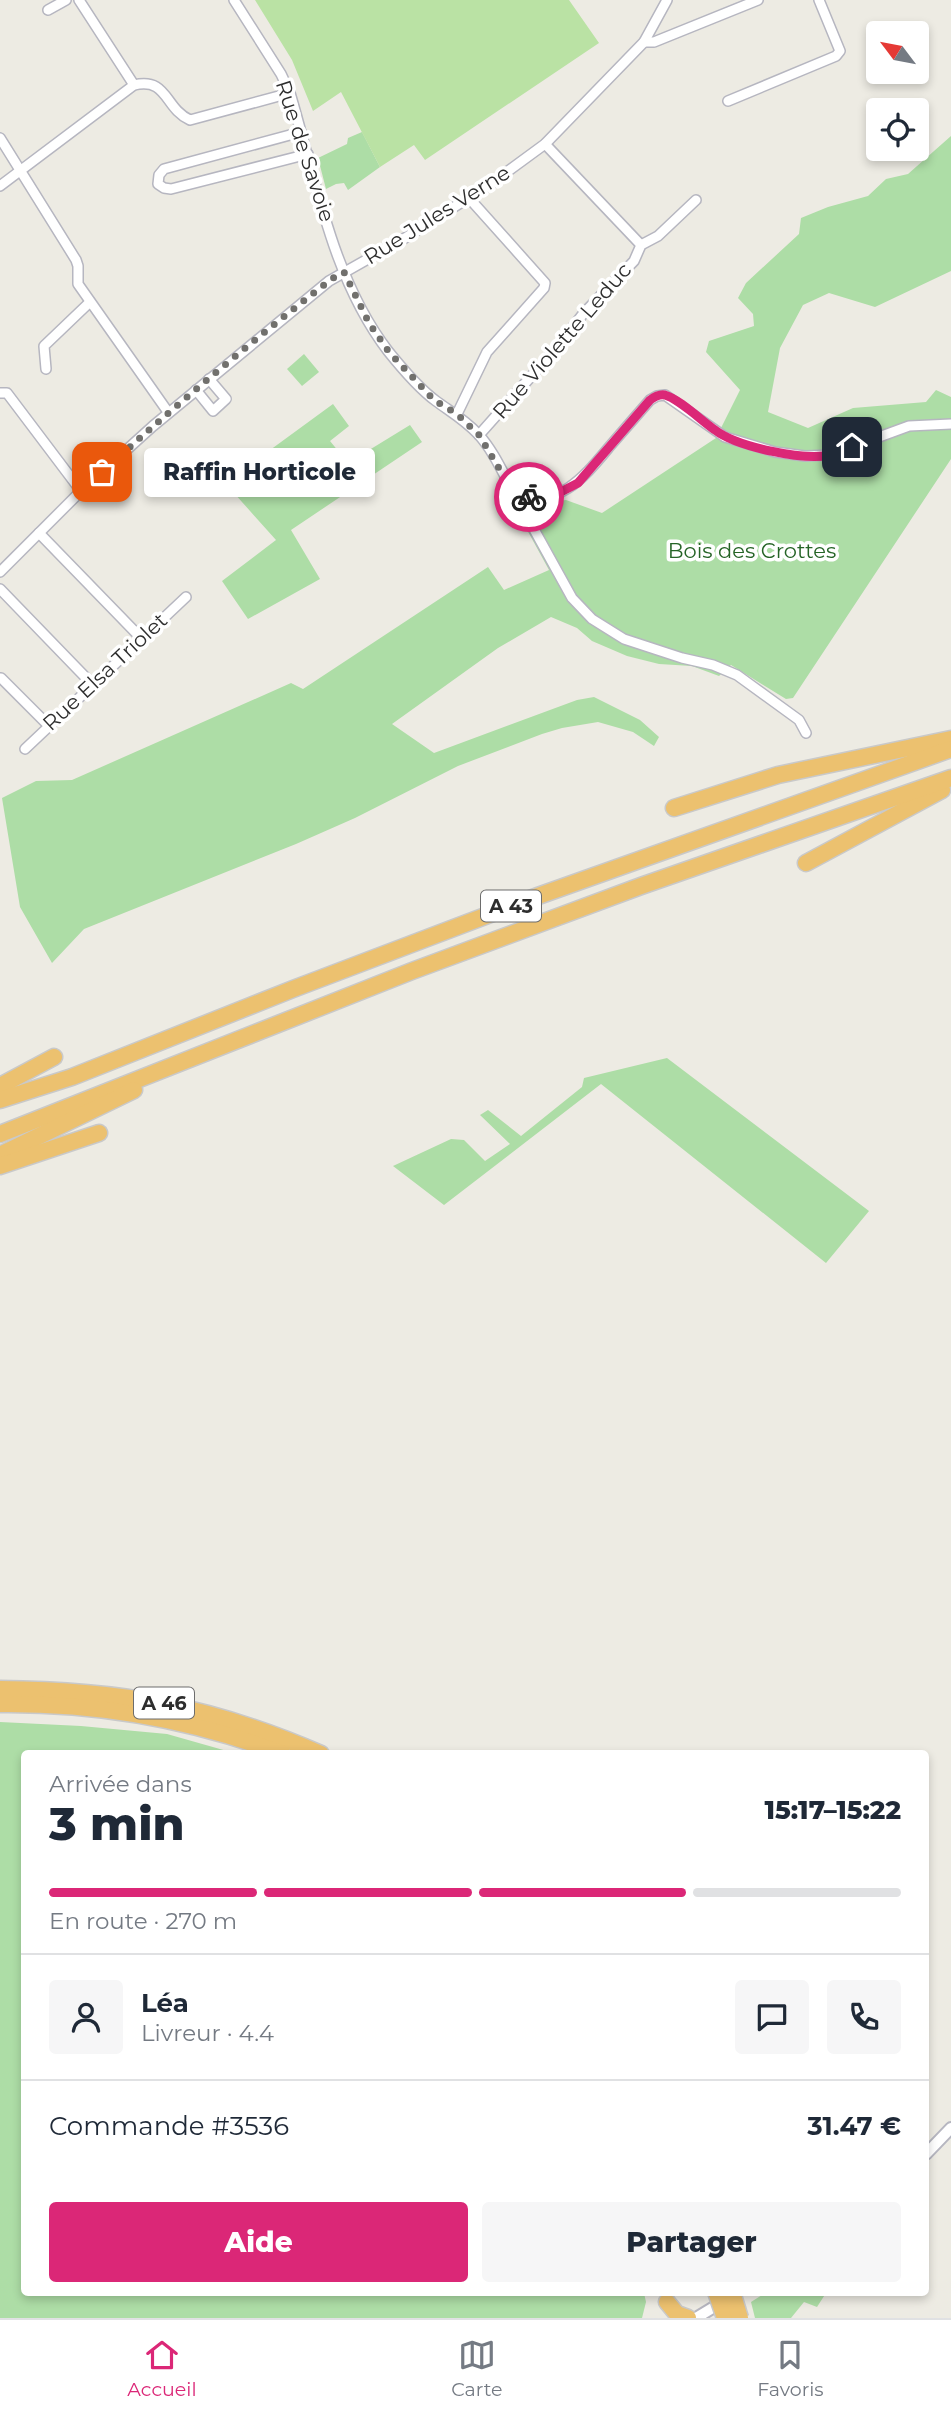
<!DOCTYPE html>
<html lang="fr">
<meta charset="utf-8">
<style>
:root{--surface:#fff;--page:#f6f6f7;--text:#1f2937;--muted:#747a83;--line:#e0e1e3;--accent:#db2777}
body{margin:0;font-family:Montserrat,sans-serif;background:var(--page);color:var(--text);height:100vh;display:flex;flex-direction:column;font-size:26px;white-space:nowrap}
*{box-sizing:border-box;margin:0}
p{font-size:23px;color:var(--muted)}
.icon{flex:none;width:38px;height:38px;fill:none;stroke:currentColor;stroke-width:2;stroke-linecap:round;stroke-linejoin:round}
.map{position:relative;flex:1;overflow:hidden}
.details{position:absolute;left:21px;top:1750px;width:908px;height:546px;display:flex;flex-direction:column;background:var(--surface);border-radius:7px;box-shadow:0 4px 10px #0003}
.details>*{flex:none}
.needle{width:46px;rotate:302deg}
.buttons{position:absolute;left:866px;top:21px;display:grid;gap:14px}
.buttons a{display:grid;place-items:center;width:63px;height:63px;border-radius:7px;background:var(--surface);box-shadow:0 4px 10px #0003;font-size:35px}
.pin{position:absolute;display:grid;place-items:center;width:60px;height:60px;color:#fff;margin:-30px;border-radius:14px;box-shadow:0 4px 10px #0006}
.courier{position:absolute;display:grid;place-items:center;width:70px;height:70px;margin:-35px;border:5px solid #db2777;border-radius:50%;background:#fff;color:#222;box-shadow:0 2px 9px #0007}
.bubble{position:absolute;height:49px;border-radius:7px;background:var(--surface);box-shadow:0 4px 10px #0003;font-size:23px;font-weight:800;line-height:49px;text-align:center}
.head em{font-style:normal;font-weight:800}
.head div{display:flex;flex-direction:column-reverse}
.head{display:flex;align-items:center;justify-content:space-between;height:119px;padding:0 28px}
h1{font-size:46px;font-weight:800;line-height:52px}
.bar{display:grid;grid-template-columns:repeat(4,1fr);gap:10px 7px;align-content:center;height:84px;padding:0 28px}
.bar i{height:9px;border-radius:5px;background:var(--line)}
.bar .on{background:var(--accent)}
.bar p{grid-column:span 4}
.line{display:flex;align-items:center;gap:18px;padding:0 28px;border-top:2px solid var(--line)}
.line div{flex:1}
.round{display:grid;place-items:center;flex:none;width:74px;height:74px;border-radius:7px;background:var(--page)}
.button{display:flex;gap:14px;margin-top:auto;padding:14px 28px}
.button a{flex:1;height:80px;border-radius:7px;background:var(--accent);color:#fff;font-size:28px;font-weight:800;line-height:80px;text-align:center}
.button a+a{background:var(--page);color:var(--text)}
.dock{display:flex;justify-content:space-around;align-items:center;height:98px;border-top:2px solid var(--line);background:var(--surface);font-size:19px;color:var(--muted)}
.dock a{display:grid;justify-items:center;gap:4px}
.dock .on{color:var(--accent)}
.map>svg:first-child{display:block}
</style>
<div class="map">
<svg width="951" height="2318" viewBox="0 0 951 2318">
<rect width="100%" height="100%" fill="#edebe3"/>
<!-- green -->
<g fill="#addda6">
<polygon points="362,132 380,167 348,190 344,183 336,184 326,189 318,158 347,144 348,138"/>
<polygon points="951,136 951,271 875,307 829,293 803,305 780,348 768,412 808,428 853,408 926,402 936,390 951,397 951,459 793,698 786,699 731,665 719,676 692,666 659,664 627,656 592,641 577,628 551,617 498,648 392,724 434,753 577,700 594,697 640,720 659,737 654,746 633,732 598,722 562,728 542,734 458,766 355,818 296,844 84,929 52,963 20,907 2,798 36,781 72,780 291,683 303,689 488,567 504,590 549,570 514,506 566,500 602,513 716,438 740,390 706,352 709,341 754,326 753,314 738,298 746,283 799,234 801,218 828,207 868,196 886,179 908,174"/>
<polygon points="304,354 319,372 302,386 287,369"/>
<polygon points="333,404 349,426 330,441 348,463 410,425 422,442 291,530 320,579 248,619 222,581 276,540 225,483"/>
<polygon points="667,1058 869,1211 826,1263 601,1084 444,1205 393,1166 451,1139 464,1140 485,1161 510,1144 480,1115 488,1110 521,1136 582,1087 584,1078"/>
<polygon points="0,1722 81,1726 167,1734 234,1753 24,1754 24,2292 644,2293 646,2302 642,2318 0,2318"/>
<polygon points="765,2293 765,2292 826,2293 817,2307 804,2302 791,2318 755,2318 751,2302"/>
</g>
<!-- pitch -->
<polygon fill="#bae2a4" points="255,0 569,0 599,43 425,160 414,145 380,167 341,92 313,111 292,60"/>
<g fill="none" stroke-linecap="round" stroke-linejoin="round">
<defs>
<g id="minor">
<polyline points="79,0 134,85"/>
<path d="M 234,0 L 281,74 L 290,93 C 316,180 332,278 388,351 C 400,366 421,390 436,401 C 451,412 465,420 478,434 C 493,450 503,473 514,493 C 558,511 585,476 610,446 C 623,431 637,415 650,400 L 657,396 L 665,395 L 725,437 L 775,452 L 805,456 L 830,455 L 909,426 L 951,424"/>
<polyline points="48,10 66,0"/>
<polyline points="644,42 654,42 758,0"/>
<polyline points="728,101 836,56 840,51 819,0"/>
<polyline points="301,132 164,169 159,175 158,184 164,188 171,189 308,154"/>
<polyline points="0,138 76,260 78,266 78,284 168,412"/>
<polyline points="545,144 641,245"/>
<path d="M 0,186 L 134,85 C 168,77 164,108 190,120 L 290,93"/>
<polyline points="46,369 44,346 90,302"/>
<polyline points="196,390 213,411 226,399 209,379"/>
<polyline points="0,393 7,393 81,491"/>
<polyline points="457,414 487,352 544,288 545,283 469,198"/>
<polyline points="479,435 559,345 583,314 634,261 641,245 658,236 696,200"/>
<polyline points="514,493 572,598 592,619 624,639 682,658 713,665 737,675 799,720 806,733"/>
<polyline points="39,533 141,638"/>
<polyline points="0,572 81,491 153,426 329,281 405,238 489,185 545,144 644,42 667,0"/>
<polyline points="0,589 92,684"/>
<polyline points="1,678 49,726"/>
<polyline points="25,749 186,597"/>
</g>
<g id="tertiary">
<polyline points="926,2154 951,2128"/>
<polyline points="696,2318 724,2301"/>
</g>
<g id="motorway">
<polyline points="674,808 778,775 951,739"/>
<polyline points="806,863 942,790"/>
<polyline points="0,1086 54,1057"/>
<polyline points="0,1100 72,1077 293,989 538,896 951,749"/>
<polyline points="0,1134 412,971 641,886 951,778"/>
<polyline points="0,1155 134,1090"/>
<polyline points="0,1166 99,1133"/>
<path d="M 0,1689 C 120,1690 211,1706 321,1754"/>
<path d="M 0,1704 C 98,1703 191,1719 283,1754"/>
<polyline points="667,2302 677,2314 688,2318"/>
</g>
</defs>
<!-- minor casing -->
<use href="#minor" stroke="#b6b6c0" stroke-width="12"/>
<!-- tertiary casing -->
<use href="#tertiary" stroke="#b6b6c0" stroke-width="14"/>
<!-- motorway casing -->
<use href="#motorway" stroke="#c9c9c9" stroke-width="19"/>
<!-- minor -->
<use href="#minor" stroke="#fff" stroke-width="9"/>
<!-- tertiary -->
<use href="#tertiary" stroke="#fff" stroke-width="10"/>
<!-- motorway -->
<use href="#motorway" stroke="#ecc16f" stroke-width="16"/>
<defs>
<g id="motorway-bridge">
<polyline points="716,2292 725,2318"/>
<polyline points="732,2292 740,2318"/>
</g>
</defs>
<!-- motorway-bridge casing -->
<use href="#motorway-bridge" stroke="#c9c9c9" stroke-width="19" stroke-linecap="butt"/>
<!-- motorway-bridge -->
<use href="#motorway-bridge" stroke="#ecc16f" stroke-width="16"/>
</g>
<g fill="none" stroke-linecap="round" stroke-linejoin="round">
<!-- done -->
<path stroke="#71706d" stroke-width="7" stroke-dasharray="0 12.6" d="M 102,472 C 177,404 254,339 333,278 L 344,272 L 369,323 L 389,352 L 434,400 L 457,414 L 479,435 L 514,493 L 529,497"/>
<!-- route -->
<path stroke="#db2777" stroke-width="9" d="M 529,497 L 555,495 L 578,483 L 650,400 C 654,397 660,394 665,395 C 679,399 702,421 715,430 C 737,447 804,461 831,455 C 838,453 845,449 852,447"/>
</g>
<g text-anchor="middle" stroke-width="7" stroke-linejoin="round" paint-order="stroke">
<!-- shield labels -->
<g fill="#fff" stroke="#6d6d6d" stroke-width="2">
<rect x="481" y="890.5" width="60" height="31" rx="5"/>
<rect x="134" y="1687.5" width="60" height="31" rx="5"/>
</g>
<g font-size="19" font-weight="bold" fill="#2e2e2e">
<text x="511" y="913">A 43</text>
<text x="164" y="1710">A 46</text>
</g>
<!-- street labels -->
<g font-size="21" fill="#2e2e2e" stroke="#fff">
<text transform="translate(305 151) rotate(72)" y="7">Rue de Savoie</text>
<text transform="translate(437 215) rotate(-32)" y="7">Rue Jules Verne</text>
<text transform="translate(562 341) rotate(-49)" y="7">Rue Violette Leduc</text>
<text transform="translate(105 672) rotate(-43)" y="7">Rue Elsa Triolet</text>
</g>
<!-- park labels -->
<g font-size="21" fill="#256426" stroke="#fff">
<text x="752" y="558">Bois des Crottes</text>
</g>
</g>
</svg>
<div class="buttons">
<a><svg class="needle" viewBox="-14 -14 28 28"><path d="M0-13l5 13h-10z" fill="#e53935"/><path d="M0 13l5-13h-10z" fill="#747a83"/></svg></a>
<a><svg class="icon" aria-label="locate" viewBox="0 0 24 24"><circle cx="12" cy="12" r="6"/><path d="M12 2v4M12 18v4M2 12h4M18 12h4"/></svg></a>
</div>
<div class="pin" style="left:102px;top:472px;background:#ea580c"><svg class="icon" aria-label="bag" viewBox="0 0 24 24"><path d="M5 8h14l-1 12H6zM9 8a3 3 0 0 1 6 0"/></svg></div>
<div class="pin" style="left:852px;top:447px;background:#1f2937"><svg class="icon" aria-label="home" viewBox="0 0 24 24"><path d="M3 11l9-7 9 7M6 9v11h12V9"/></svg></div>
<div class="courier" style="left:529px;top:497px"><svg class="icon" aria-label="bike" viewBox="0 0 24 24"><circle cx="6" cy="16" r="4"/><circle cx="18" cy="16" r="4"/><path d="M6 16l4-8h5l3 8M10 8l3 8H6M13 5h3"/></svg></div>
<div class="bubble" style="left:144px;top:448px;width:231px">Raffin Horticole</div>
<section class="details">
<div class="head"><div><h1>3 min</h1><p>Arrivée dans</p></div><em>15:17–15:22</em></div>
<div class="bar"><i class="on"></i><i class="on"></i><i class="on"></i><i></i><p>En route · 270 m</p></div>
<div class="line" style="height:126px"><a class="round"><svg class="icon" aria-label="person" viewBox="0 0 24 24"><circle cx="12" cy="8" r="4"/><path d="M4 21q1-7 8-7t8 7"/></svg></a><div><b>Léa</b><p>Livreur · 4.4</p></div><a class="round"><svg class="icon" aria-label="chat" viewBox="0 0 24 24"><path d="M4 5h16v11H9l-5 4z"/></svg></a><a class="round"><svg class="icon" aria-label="phone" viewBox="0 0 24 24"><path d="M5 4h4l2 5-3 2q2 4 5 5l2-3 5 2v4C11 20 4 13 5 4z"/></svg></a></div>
<div class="line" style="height:91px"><div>Commande #3536</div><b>31.47 €</b></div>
<div class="button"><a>Aide</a><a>Partager</a></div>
</section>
</div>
<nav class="dock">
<a class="on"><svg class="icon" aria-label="home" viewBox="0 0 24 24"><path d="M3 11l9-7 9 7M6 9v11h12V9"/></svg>Accueil</a>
<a><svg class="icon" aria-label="map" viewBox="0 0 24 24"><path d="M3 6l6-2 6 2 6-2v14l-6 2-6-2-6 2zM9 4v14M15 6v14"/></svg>Carte</a>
<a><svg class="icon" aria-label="saved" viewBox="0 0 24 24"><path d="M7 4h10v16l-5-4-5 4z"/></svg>Favoris</a>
</nav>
